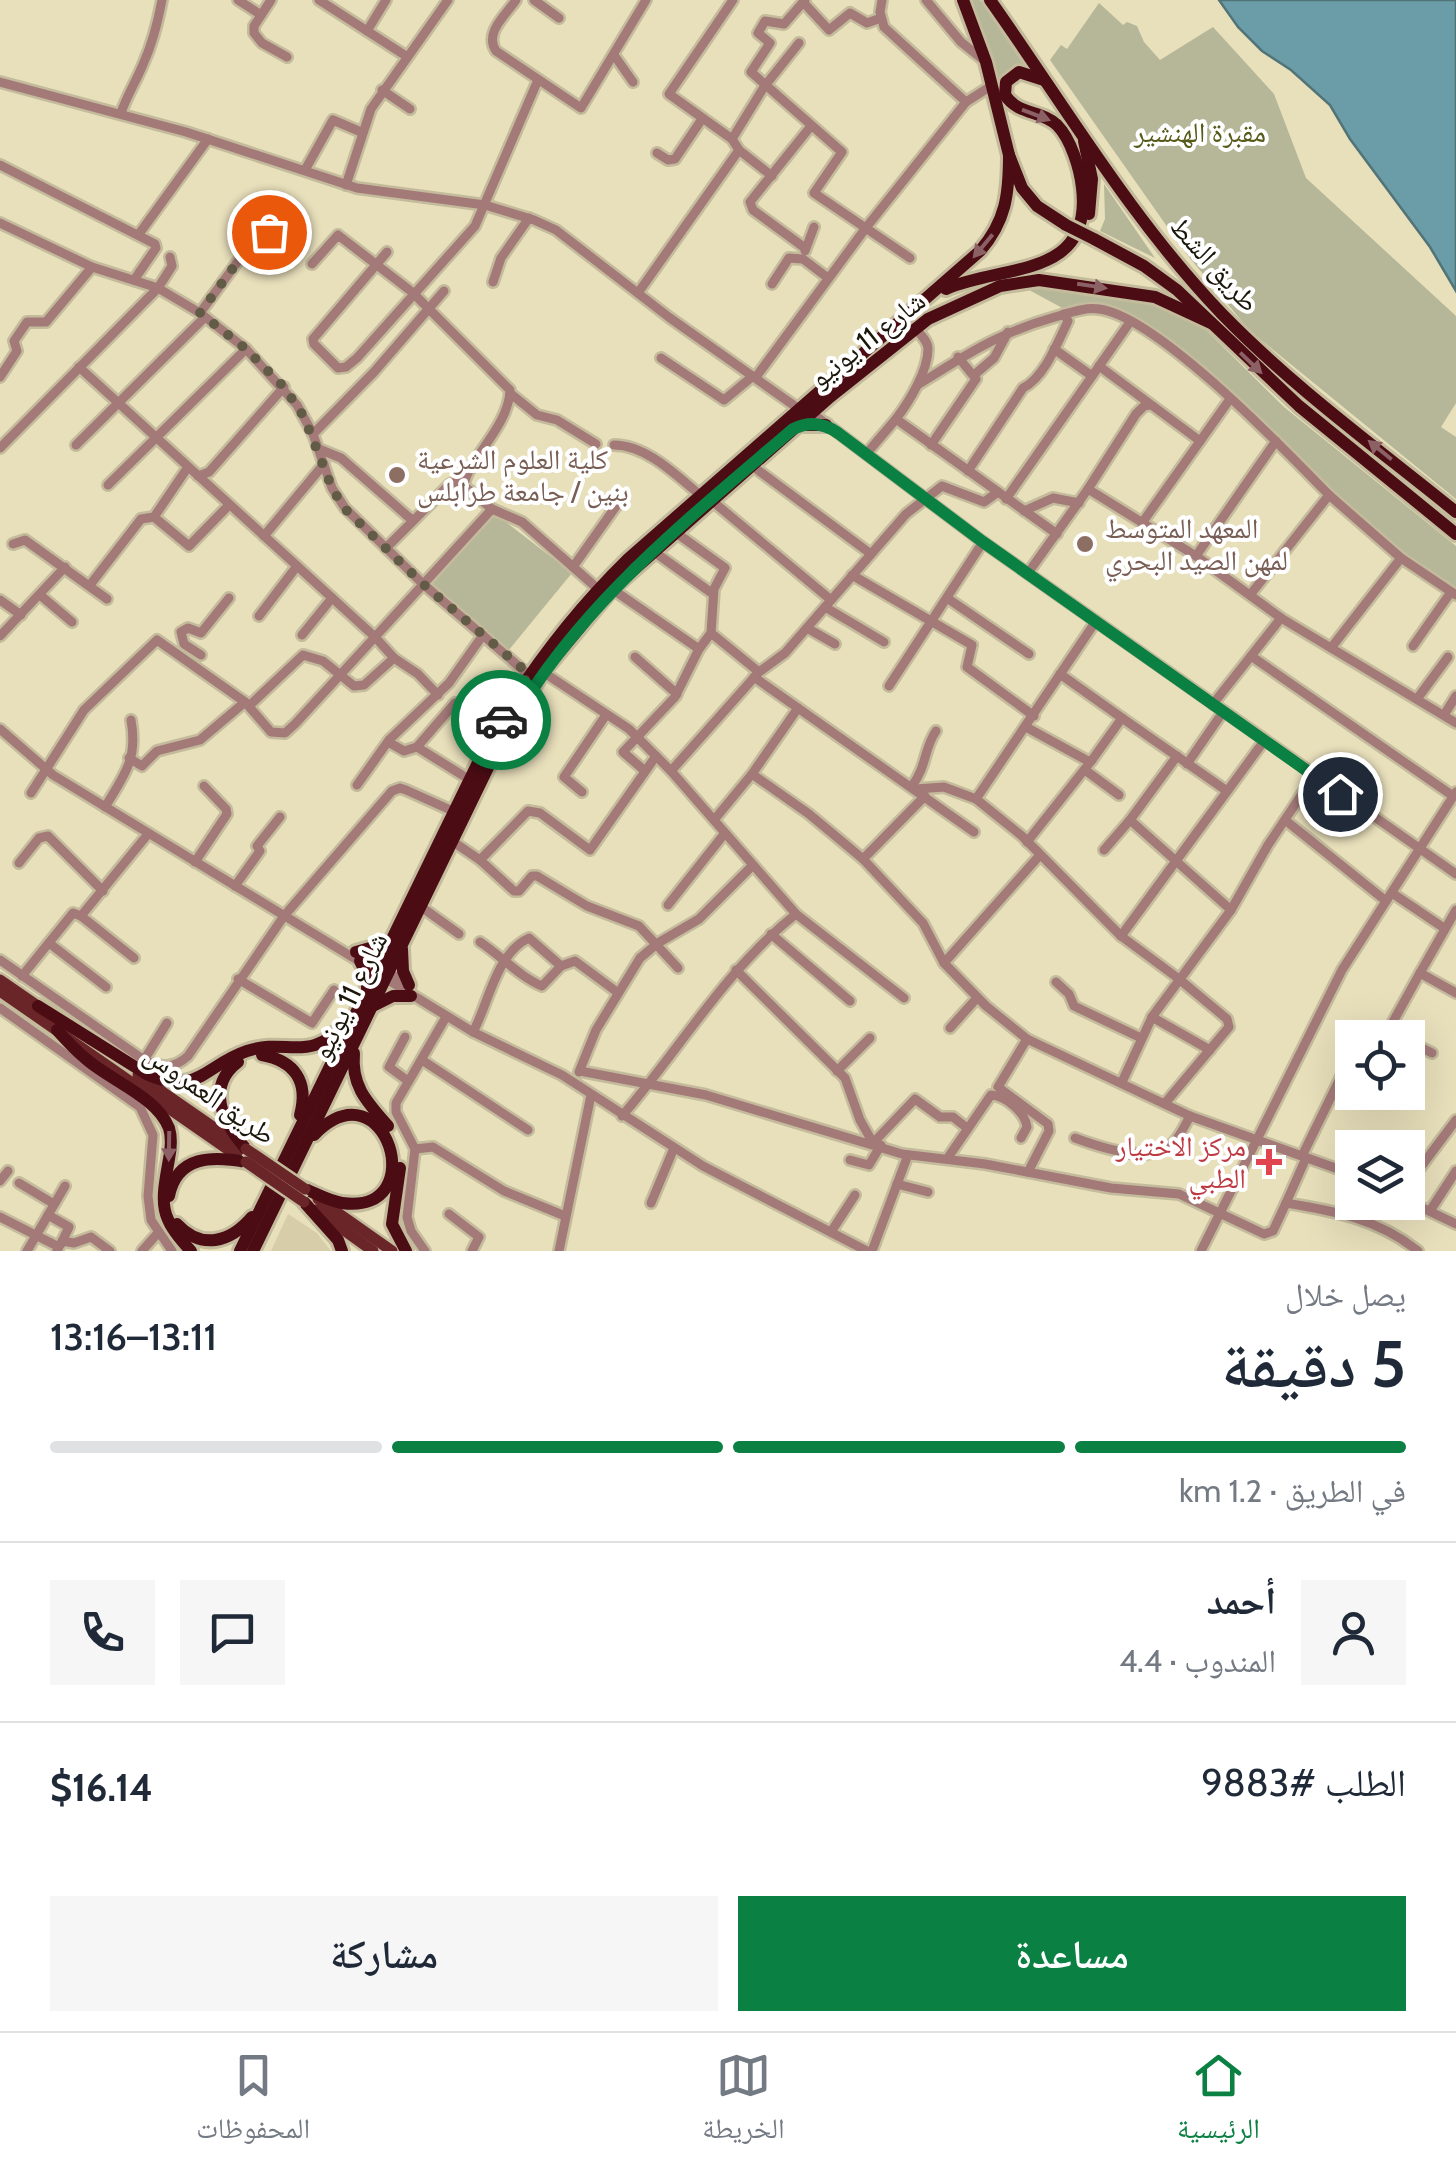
<!DOCTYPE html>
<html lang="ar">
<meta charset="utf-8">
<style>
:root{--surface:#fff;--page:#f6f6f7;--text:#1f2937;--muted:#747a83;--line:#e0e1e3;--accent:#0b8043}
body{margin:0;font-family:Cabin,"Noto Naskh Arabic",sans-serif;background:var(--page);color:var(--text);direction:rtl;height:100vh;display:flex;flex-direction:column;font-size:38px;white-space:nowrap}
*{box-sizing:border-box;margin:0}
p{font-size:32px;color:var(--muted)}
.icon{flex:none;width:55px;height:55px;fill:none;stroke:currentColor;stroke-width:2;stroke-linecap:round;stroke-linejoin:round}
.map{position:relative;height:1251px;overflow:hidden;direction:ltr}
.side{display:flex;flex-direction:column;background:var(--surface);flex:1}
.side>*{flex:none}
.fabs{position:absolute;left:1335px;top:1020px;display:grid;gap:20px}
.fabs a{display:grid;place-items:center;width:90px;height:90px;border-radius:0px;background:var(--surface);box-shadow:0 10px 40px #0002;font-size:50px}
.pin{position:absolute;display:grid;place-items:center;width:85px;height:85px;color:#fff;margin:-42px;border:5px solid #fff;border-radius:50%;box-shadow:0 2px 10px #0007}
.courier{position:absolute;display:grid;place-items:center;width:100px;height:100px;margin:-50px;border:8px solid #0b8043;border-radius:50%;background:#fff;color:#222;box-shadow:0 2px 12px #0007}
.overview em{font-style:normal;font-weight:600}
.overview div{display:flex;flex-direction:column-reverse}
.overview{display:flex;align-items:center;justify-content:space-between;height:170px;padding:0 50px}
h1{font-size:65px;font-weight:600;line-height:75px}
.bar{display:grid;grid-template-columns:repeat(4,1fr);gap:15px 10px;align-content:center;height:120px;padding:0 50px}
.bar i{height:12px;border-radius:8px;background:var(--line)}
.bar .selected{background:var(--accent)}
.bar p{grid-column:span 4}
.line{display:flex;align-items:center;gap:25px;padding:0 50px;border-top:2px solid var(--line)}
.line div{flex:1}
.round{display:grid;place-items:center;flex:none;width:105px;height:105px;border-radius:0px;background:var(--page)}
.cta{display:flex;gap:20px;margin-top:auto;padding:20px 50px}
.cta a{flex:1;height:115px;border-radius:0px;background:var(--accent);color:#fff;font-size:40px;font-weight:600;line-height:115px;text-align:center}
.cta a+a{background:var(--page);color:var(--text)}
.menu{display:flex;justify-content:space-around;align-items:center;height:140px;border-top:2px solid var(--line);background:var(--surface);font-size:28px;color:var(--muted)}
.menu a{display:grid;justify-items:center;gap:5px}
.menu .selected{color:var(--accent)}
.map>svg:first-child{display:block}
</style>
<div class="map">
<svg width="1456" height="1251" viewBox="0 0 1456 1251">
<rect width="100%" height="100%" fill="#e8dfbb"/>
<!-- green -->
<g fill="#b5b798">
<polygon points="972,0 980,0 1026,68 1015,70 1001,85"/>
<polygon points="1099,3 1123,25 1127,22 1137,26 1144,42 1160,60 1213,27 1274,94 1306,178 1456,316 1456,403 1441,427 1456,437 1456,499 1249,330 1185,252 1050,60 1061,45 1067,49"/>
<polygon points="1104,184 1155,258 1100,231 1105,219"/>
<polygon points="1020,285 1153,301 1196,320 1284,407 1456,546 1456,592 1400,552 1174,344 1119,309 1102,305 1066,310"/>
<polygon points="498,516 572,573 508,651 435,587 433,582 492,517"/>
</g>
<!-- sand -->
<polygon fill="#d7cda9" points="288,1214 317,1233 331,1251 271,1251"/>
<!-- water -->
<polygon fill="#6a9da7" stroke="#527478" stroke-width="2.5" points="1219,0 1456,0 1456,291 1430,247 1350,139 1330,105 1291,70 1262,51 1238,27"/>
<g fill="none" stroke-linecap="round" stroke-linejoin="round">
<defs>
<g id="minor">
<polyline points="238,0 261,15"/>
<polyline points="271,0 254,26 254,33 262,43 287,57"/>
<polyline points="319,0 406,56"/>
<path d="M 516,0 C 505,16 484,33 496,51 L 581,108 L 646,0"/>
<polyline points="534,0 559,18"/>
<polyline points="733,0 669,94 732,139 739,150 772,176"/>
<polyline points="805,0 784,24 765,21 758,33 770,43 751,72 842,152 814,193 910,258"/>
<polyline points="882,0 880,12 884,27 966,102 991,86"/>
<polyline points="926,0 961,42 986,62"/>
<polyline points="803,2 829,30 850,13 867,23 881,18"/>
<polyline points="367,31 386,0"/>
<polyline points="614,55 633,82"/>
<polyline points="0,82 186,132 357,188 485,205 534,220 556,230 670,318 799,409"/>
<polyline points="382,90 410,109"/>
<path d="M 121,113 C 127,95 137,80 144,62 C 153,42 158,21 162,0"/>
<polyline points="732,139 764,87 799,43"/>
<polyline points="657,153 668,160 675,159 702,119"/>
<polyline points="0,165 155,244 156,248 134,280"/>
<polyline points="305,170 333,120 361,132"/>
<polyline points="346,185 371,109 448,0"/>
<polyline points="0,223 92,267 158,288 200,313 246,349 297,405 313,434 332,488 345,508 423,584 529,675"/>
<polyline points="139,234 208,139"/>
<polyline points="805,248 753,210 750,202 811,126"/>
<polyline points="805,251 814,227"/>
<polyline points="387,252 313,339 314,344 338,368 346,367 357,358 475,226 538,80"/>
<path d="M 312,264 L 338,235 L 412,292 L 510,390 C 509,427 466,461 464,486 L 492,509 L 522,522 L 598,589"/>
<polyline points="493,282 501,258 529,218"/>
<polyline points="772,284 789,258 803,259 828,278"/>
<polyline points="638,293 739,150"/>
<polyline points="200,313 255,238 260,234 278,230"/>
<path d="M 915,328 C 920,334 928,341 928,349 C 928,371 909,402 896,419 L 1057,534"/>
<polyline points="1054,349 1092,376"/>
<polyline points="661,358 724,400 753,376"/>
<polyline points="1099,366 1200,441"/>
<polyline points="974,375 994,358 1008,332"/>
<polyline points="0,377 17,351 14,341 27,322 46,322 92,267"/>
<polyline points="756,377 865,229 966,102"/>
<path d="M 919,384 C 968,354 998,333 1055,317 C 1069,313 1085,307 1099,309 C 1157,316 1286,451 1329,495"/>
<polyline points="511,394 537,415 557,420 596,444"/>
<polyline points="812,413 983,542 1456,874"/>
<polyline points="313,434 374,372 444,291"/>
<polyline points="76,445 205,317"/>
<path d="M 614,445 C 646,445 676,475 700,495"/>
<polyline points="931,445 976,379 958,357"/>
<polyline points="0,448 158,288 172,266 170,257"/>
<polyline points="319,449 341,458 412,520"/>
<polyline points="867,453 896,419"/>
<polyline points="751,465 871,554"/>
<path d="M 968,471 L 1023,388 C 1044,378 1058,342 1068,321 L 1064,314"/>
<polyline points="198,476 209,472 284,387"/>
<polyline points="108,485 246,349"/>
<polyline points="1088,489 1136,414 1144,406 1150,405"/>
<polyline points="1006,499 1130,322"/>
<polyline points="711,500 831,600"/>
<polyline points="1024,511 1053,498 1079,503"/>
<polyline points="154,517 189,546 229,505"/>
<polyline points="1142,523 1230,399"/>
<polyline points="264,536 324,464"/>
<polyline points="13,544 25,540 107,599"/>
<polyline points="386,548 450,484 464,479"/>
<polyline points="653,551 713,594"/>
<polyline points="1196,556 1276,441"/>
<polyline points="573,567 619,502"/>
<polyline points="1028,573 1088,489 1196,556 1281,618 1456,723"/>
<polyline points="852,575 972,645 967,667 1034,716"/>
<polyline points="90,585 141,519 154,517 188,467"/>
<polyline points="612,589 699,649"/>
<polyline points="40,595 72,622"/>
<polyline points="1250,595 1329,495 1401,558 1456,595"/>
<polyline points="947,598 1029,654"/>
<polyline points="0,600 21,615"/>
<polyline points="825,607 884,642"/>
<polyline points="259,616 297,566"/>
<polyline points="807,628 835,644"/>
<polyline points="711,633 759,672"/>
<polyline points="302,635 332,598"/>
<polyline points="0,636 65,567"/>
<polyline points="1413,646 1451,592"/>
<polyline points="1331,648 1401,558"/>
<polyline points="201,655 184,644 181,632 188,628 201,633 229,598"/>
<polyline points="1251,656 1453,796"/>
<polyline points="635,657 677,694"/>
<polyline points="394,658 418,674 438,695"/>
<polyline points="543,672 629,729 671,771 796,914 904,998"/>
<polyline points="1060,674 1122,718"/>
<polyline points="754,677 974,832"/>
<polyline points="889,686 983,542"/>
<polyline points="1417,699 1448,657"/>
<polyline points="1213,704 1281,618"/>
<polyline points="249,706 303,655 323,661 354,686 364,685 394,658 375,637 492,509"/>
<polyline points="798,708 752,774 809,814 863,859 923,923 944,963 986,1006 1027,1039 1190,1116 1352,1174"/>
<polyline points="1444,715 1456,696"/>
<polyline points="1026,727 1088,761 1092,760 1122,718 1227,791"/>
<polyline points="0,729 53,775 362,963"/>
<polyline points="390,743 404,751 417,747 455,703"/>
<polyline points="417,747 470,780"/>
<polyline points="1177,756 1130,820 1231,910"/>
<polyline points="129,758 142,766 157,751 200,740 245,702"/>
<polyline points="1187,764 1223,712"/>
<polyline points="1085,770 1119,795"/>
<polyline points="645,771 623,752 675,697 699,649 711,633 714,589 725,568 675,532"/>
<polyline points="671,771 759,672 785,653 906,514 942,486 984,502 998,492"/>
<polyline points="357,785 389,740 449,683 483,635"/>
<path d="M 912,786 C 927,766 924,748 936,731"/>
<polyline points="916,789 944,787 976,799 1022,836 1121,936 1179,979 1227,1019 1229,1027 1166,1102"/>
<polyline points="582,792 564,777 606,715"/>
<polyline points="31,793 84,710 157,640 245,702 271,732 285,733 295,724 375,637 79,367"/>
<polyline points="976,799 1096,621"/>
<path d="M 105,807 C 125,774 138,759 131,720"/>
<polyline points="714,820 752,774"/>
<polyline points="1285,820 1386,901"/>
<polyline points="452,841 480,860 514,891 519,891 532,876 537,876 587,906 639,926 678,968"/>
<polyline points="1027,842 1092,760"/>
<polyline points="1104,850 1130,820"/>
<polyline points="863,859 925,796"/>
<polyline points="480,860 528,811 540,813 590,850 656,756"/>
<polyline points="195,862 227,814 226,809 204,786"/>
<polyline points="19,863 39,838 48,836 103,891"/>
<polyline points="235,886 260,851 257,846 280,817"/>
<polyline points="1392,893 1444,928"/>
<polyline points="668,905 725,833"/>
<polyline points="420,906 459,934"/>
<polyline points="1456,910 1420,973 1456,993"/>
<polyline points="771,934 850,1001"/>
<polyline points="1121,936 1264,741"/>
<polyline points="49,943 106,987"/>
<polyline points="354,951 409,985"/>
<polyline points="134,958 81,916 148,834"/>
<path d="M 0,960 L 144,1060 C 161,1068 174,1069 188,1056 L 284,916 L 392,791 L 400,788 L 406,790 L 455,812"/>
<polyline points="944,963 1040,855"/>
<polyline points="561,966 575,961 617,992"/>
<polyline points="736,970 845,1078 860,1120 873,1143"/>
<polyline points="22,976 73,913 81,916"/>
<polyline points="383,977 473,1032 562,1075 703,1166 867,1251"/>
<polyline points="238,979 312,1023 334,990"/>
<polyline points="1056,982 1069,994 1074,1006 1141,1038"/>
<polyline points="0,1008 140,1107 153,1135 148,1196 151,1220 172,1251"/>
<polyline points="1152,1017 1210,1050"/>
<polyline points="950,1028 977,998"/>
<path d="M 473,1032 C 489,1003 496,953 529,938 L 561,966 L 542,986 C 520,977 500,955 480,942"/>
<polyline points="405,1037 389,1067 408,1081"/>
<polyline points="1384,1038 1420,973"/>
<polyline points="1027,1039 998,1087 1048,1124 1049,1131 1028,1172"/>
<polyline points="1408,1041 1432,1053"/>
<polyline points="144,1060 167,1023"/>
<polyline points="422,1060 528,1130"/>
<polyline points="580,1071 706,1095 902,1154 985,1164 1111,1188 1179,1194 1264,1234 1273,1231 1286,1203"/>
<polyline points="837,1071 870,1038"/>
<polyline points="579,1072 596,1030 640,958 658,943 699,919 752,866"/>
<polyline points="1122,1082 1152,1017 1231,910 1268,845 1314,776"/>
<path d="M 622,1116 C 680,1049 726,969 796,914"/>
<path d="M 1075,1138 C 1099,1147 1151,1165 1172,1144 C 1180,1137 1185,1125 1190,1116"/>
<polyline points="873,1143 915,1099 940,1117 953,1117 967,1128"/>
<polyline points="415,1149 433,1147 504,1191 565,1216"/>
<polyline points="1302,1156 1352,1054"/>
<path d="M 1306,1158 L 1286,1203 C 1335,1211 1378,1219 1418,1251"/>
<path d="M 947,1159 L 991,1095 C 1006,1096 1025,1112 1027,1127 L 1021,1138"/>
<polyline points="850,1160 869,1165 881,1145"/>
<polyline points="0,1181 8,1171"/>
<polyline points="19,1183 54,1204"/>
<polyline points="897,1184 928,1192"/>
<polyline points="1408,1184 1456,1120"/>
<polyline points="1408,1201 1456,1224"/>
<polyline points="651,1203 674,1148"/>
<polyline points="1430,1211 1456,1171"/>
<polyline points="449,1214 479,1237 472,1251"/>
<polyline points="48,1215 69,1227 61,1244"/>
<polyline points="0,1217 59,1247 57,1251"/>
<polyline points="831,1232 855,1195"/>
<polyline points="62,1241 74,1243 91,1237 110,1251"/>
<polyline points="27,1251 65,1186"/>
<polyline points="142,1251 157,1234"/>
<polyline points="425,1251 411,1231 407,1217 415,1149 396,1112 396,1103 446,1017"/>
<polyline points="559,1251 591,1095"/>
<polyline points="872,1251 908,1155"/>
<polyline points="1201,1251 1342,970 1456,792"/>
</g>
<g id="major">
<polyline points="0,980 45,1011"/>
<polyline points="0,991 246,1162"/>
<polyline points="138,1075 242,1147"/>
<polyline points="318,1199 392,1251"/>
<polyline points="316,1210 373,1251"/>
</g>
<g id="highway">
<polyline points="963,0 986,62 1009,155 1022,188 1037,206 1066,225"/>
<path d="M 990,0 C 1065,106 1132,220 1222,314 C 1293,387 1377,448 1456,512"/>
<polyline points="1084,141 1092,179 1089,214"/>
<polyline points="1094,239 1144,266 1177,290 1299,406 1456,534"/>
<path d="M 946,289 C 1001,264 1093,280 1082,188 C 1080,169 1071,139 1057,125 C 1041,110 1018,115 1005,95 L 1006,82 L 1019,72 L 1044,80"/>
<polyline points="800,425 826,425"/>
<polyline points="402,949 403,971 409,985"/>
<polyline points="356,952 391,942"/>
<polyline points="360,961 366,973 367,987"/>
<polyline points="375,1005 393,996 411,996"/>
<path d="M 38,1006 L 148,1075 C 199,1096 205,1065 247,1051 C 289,1037 308,1065 347,1022"/>
<path d="M 57,1030 C 66,1040 75,1050 85,1058 C 109,1080 156,1096 169,1128 C 172,1138 171,1149 169,1159 C 161,1204 158,1216 191,1251"/>
<path d="M 354,1053 C 351,1086 367,1102 388,1126"/>
<path d="M 262,1055 C 295,1061 309,1082 300,1115"/>
<path d="M 238,1062 C 205,1087 223,1123 246,1149"/>
<polyline points="400,1168 392,1224 406,1251"/>
<path d="M 305,1189 C 317,1194 329,1201 342,1203 C 433,1216 386,1061 314,1135"/>
<path d="M 169,1196 C 177,1155 213,1156 246,1162"/>
<polyline points="304,1202 338,1240 342,1251"/>
<path d="M 177,1224 C 201,1250 230,1243 252,1217"/>
<path d="M 240,1251 L 489,740 C 528,672 573,613 628,559 L 980,251 C 1006,221 1009,194 1009,155"/>
<polyline points="253,1251 499,745 543,672 612,589 830,397 928,319 1000,286 1039,280 1155,297 1211,323"/>
</g>
</defs>
<!-- minor casing -->
<use href="#minor" stroke="#c3bb9b" stroke-width="14"/>
<!-- major casing -->
<use href="#major" stroke="#c3bb9b" stroke-width="16"/>
<!-- highway casing -->
<use href="#highway" stroke="#c3bb9b" stroke-width="18"/>
<!-- minor -->
<use href="#minor" stroke="#a47a79" stroke-width="9"/>
<!-- major -->
<use href="#major" stroke="#6a2529" stroke-width="11"/>
<!-- highway -->
<use href="#highway" stroke="#4c0c14" stroke-width="12"/>
<defs>
<g id="major-bridge">
<polyline points="246,1149 305,1189"/>
<polyline points="246,1162 304,1202"/>
</g>
<polyline id="highway-bridge" points="1066,225 1094,239"/>
</defs>
<!-- major-bridge casing -->
<use href="#major-bridge" stroke="#c3bb9b" stroke-width="16" stroke-linecap="butt"/>
<!-- highway-bridge casing -->
<use href="#highway-bridge" stroke="#c3bb9b" stroke-width="18" stroke-linecap="butt"/>
<!-- major-bridge -->
<use href="#major-bridge" stroke="#6a2529" stroke-width="11"/>
<!-- highway-bridge -->
<use href="#highway-bridge" stroke="#4c0c14" stroke-width="12"/>
</g>
<!-- one-way arrows -->
<defs><path id="oneway-solid" d="M-6-.8H1V-3.2L6.5 0L1 3.2V.8H-6Z" transform="scale(2.5)"/></defs>
<g fill="#8b6166">
<use href="#oneway-solid" transform="translate(1036 115) rotate(21)"/>
<use href="#oneway-solid" transform="translate(983 246) rotate(130)"/>
<use href="#oneway-solid" transform="translate(1092 286) rotate(9)"/>
<use href="#oneway-solid" transform="translate(1251 363) rotate(44)"/>
<use href="#oneway-solid" transform="translate(1380 450) rotate(-141)"/>
<use href="#oneway-solid" transform="translate(169 1146) rotate(91)"/>
</g>
<g fill="none" stroke-linecap="round" stroke-linejoin="round">
<!-- done -->
<polyline stroke="#625c47" stroke-width="10" stroke-dasharray="0 18" points="269,232 255,238 200,313 246,349 284,387 304,417 332,488 344,508 423,584 529,674 501,720"/>
<!-- route -->
<path stroke="#0b8043" stroke-width="12" d="M 501,720 L 498,726 L 507,731 C 576,607 687,520 793,429 C 809,421 824,423 838,433 L 983,542 L 1340,794"/>
</g>
<!-- markers -->
<g fill="#8d6e63" stroke="#fff" stroke-width="4">
<circle cx="397" cy="475" r="10"/>
<circle cx="1085" cy="544" r="10"/>
</g>
<path fill="#e0444e" stroke="#fff" stroke-width="4" d="M1264 1147h10v10h10v10h-10v10h-10v-10h-10v-10h10z"/>
<g text-anchor="middle" stroke-width="8" stroke-linejoin="round" paint-order="stroke">
<!-- park labels -->
<g font-size="28" fill="#575a18" stroke="#fff">
<text x="1200" y="142">مقبرة الهنشير</text>
</g>
<!-- street labels -->
<g font-size="28" fill="#1a1609" stroke="#fff">
<text transform="translate(1215 264) rotate(48)" y="10">طريق الشط</text>
<text transform="translate(867 339) rotate(-38)" y="10">شارع 11 يونيو</text>
<text transform="translate(349 996) rotate(-64)" y="10">شارع 11 يونيو</text>
<text transform="translate(210 1094) rotate(35)" y="10">طريق العمروس</text>
</g>
<!-- education labels -->
<g font-size="28" fill="#785e54" stroke="#fff" text-anchor="start">
<text x="417" y="469">كلية العلوم الشرعية<tspan x="417" dy="32">بنين / جامعة طرابلس</tspan></text>
<text x="1105" y="538">المعهد المتوسط<tspan x="1105" dy="32">لمهن الصيد البحري</tspan></text>
</g>
<!-- health labels -->
<g font-size="28" fill="#be3a42" stroke="#fff" text-anchor="end">
<text x="1246" y="1156">مركز الاختيار<tspan x="1246" dy="32">الطبي</tspan></text>
</g>
</g>
</svg>
<div class="fabs">
<a><svg class="icon" aria-label="locate" viewBox="0 0 24 24"><circle cx="12" cy="12" r="6"/><path d="M12 2v4M12 18v4M2 12h4M18 12h4"/></svg></a>
<a><svg class="icon" aria-label="layers" viewBox="0 0 24 24"><path d="M12 4l9 5-9 5-9-5zM3 14l9 5 9-5"/></svg></a>
</div>
<div class="pin" style="left:269px;top:232px;background:#ea580c"><svg class="icon" aria-label="bag" viewBox="0 0 24 24"><path d="M5 8h14l-1 12H6zM9 8a3 3 0 0 1 6 0"/></svg></div>
<div class="pin" style="left:1340px;top:794px;background:#1f2937"><svg class="icon" aria-label="home" viewBox="0 0 24 24"><path d="M3 11l9-7 9 7M6 9v11h12V9"/></svg></div>
<div class="courier" style="left:501px;top:720px"><svg class="icon" aria-label="car" viewBox="0 0 24 24"><path d="M5 17H2v-5l4-1 3-4h7l3 4 3 1v5h-3M9 17h6M6 11h13"/><circle cx="7" cy="17" r="2"/><circle cx="17" cy="17" r="2"/></svg></div>
</div>
<section class="side">
<div class="overview"><div><h1>5 دقيقة</h1><p>يصل خلال</p></div><em>13:11–13:16</em></div>
<div class="bar"><i class="selected"></i><i class="selected"></i><i class="selected"></i><i></i><p>في الطريق · 1.2 km</p></div>
<div class="line" style="height:180px"><a class="round"><svg class="icon" aria-label="person" viewBox="0 0 24 24"><circle cx="12" cy="8" r="4"/><path d="M4 21q1-7 8-7t8 7"/></svg></a><div><b>أحمد</b><p>المندوب · 4.4</p></div><a class="round"><svg class="icon" aria-label="chat" viewBox="0 0 24 24"><path d="M4 5h16v11H9l-5 4z"/></svg></a><a class="round"><svg class="icon" aria-label="phone" viewBox="0 0 24 24"><path d="M5 4h4l2 5-3 2q2 4 5 5l2-3 5 2v4C11 20 4 13 5 4z"/></svg></a></div>
<div class="line" style="height:130px"><div>الطلب #9883</div><b>$16.14</b></div>
<div class="cta"><a>مساعدة</a><a>مشاركة</a></div>
</section>
<nav class="menu">
<a class="selected"><svg class="icon" aria-label="home" viewBox="0 0 24 24"><path d="M3 11l9-7 9 7M6 9v11h12V9"/></svg>الرئيسية</a>
<a><svg class="icon" aria-label="map" viewBox="0 0 24 24"><path d="M3 6l6-2 6 2 6-2v14l-6 2-6-2-6 2zM9 4v14M15 6v14"/></svg>الخريطة</a>
<a><svg class="icon" aria-label="saved" viewBox="0 0 24 24"><path d="M7 4h10v16l-5-4-5 4z"/></svg>المحفوظات</a>
</nav>
